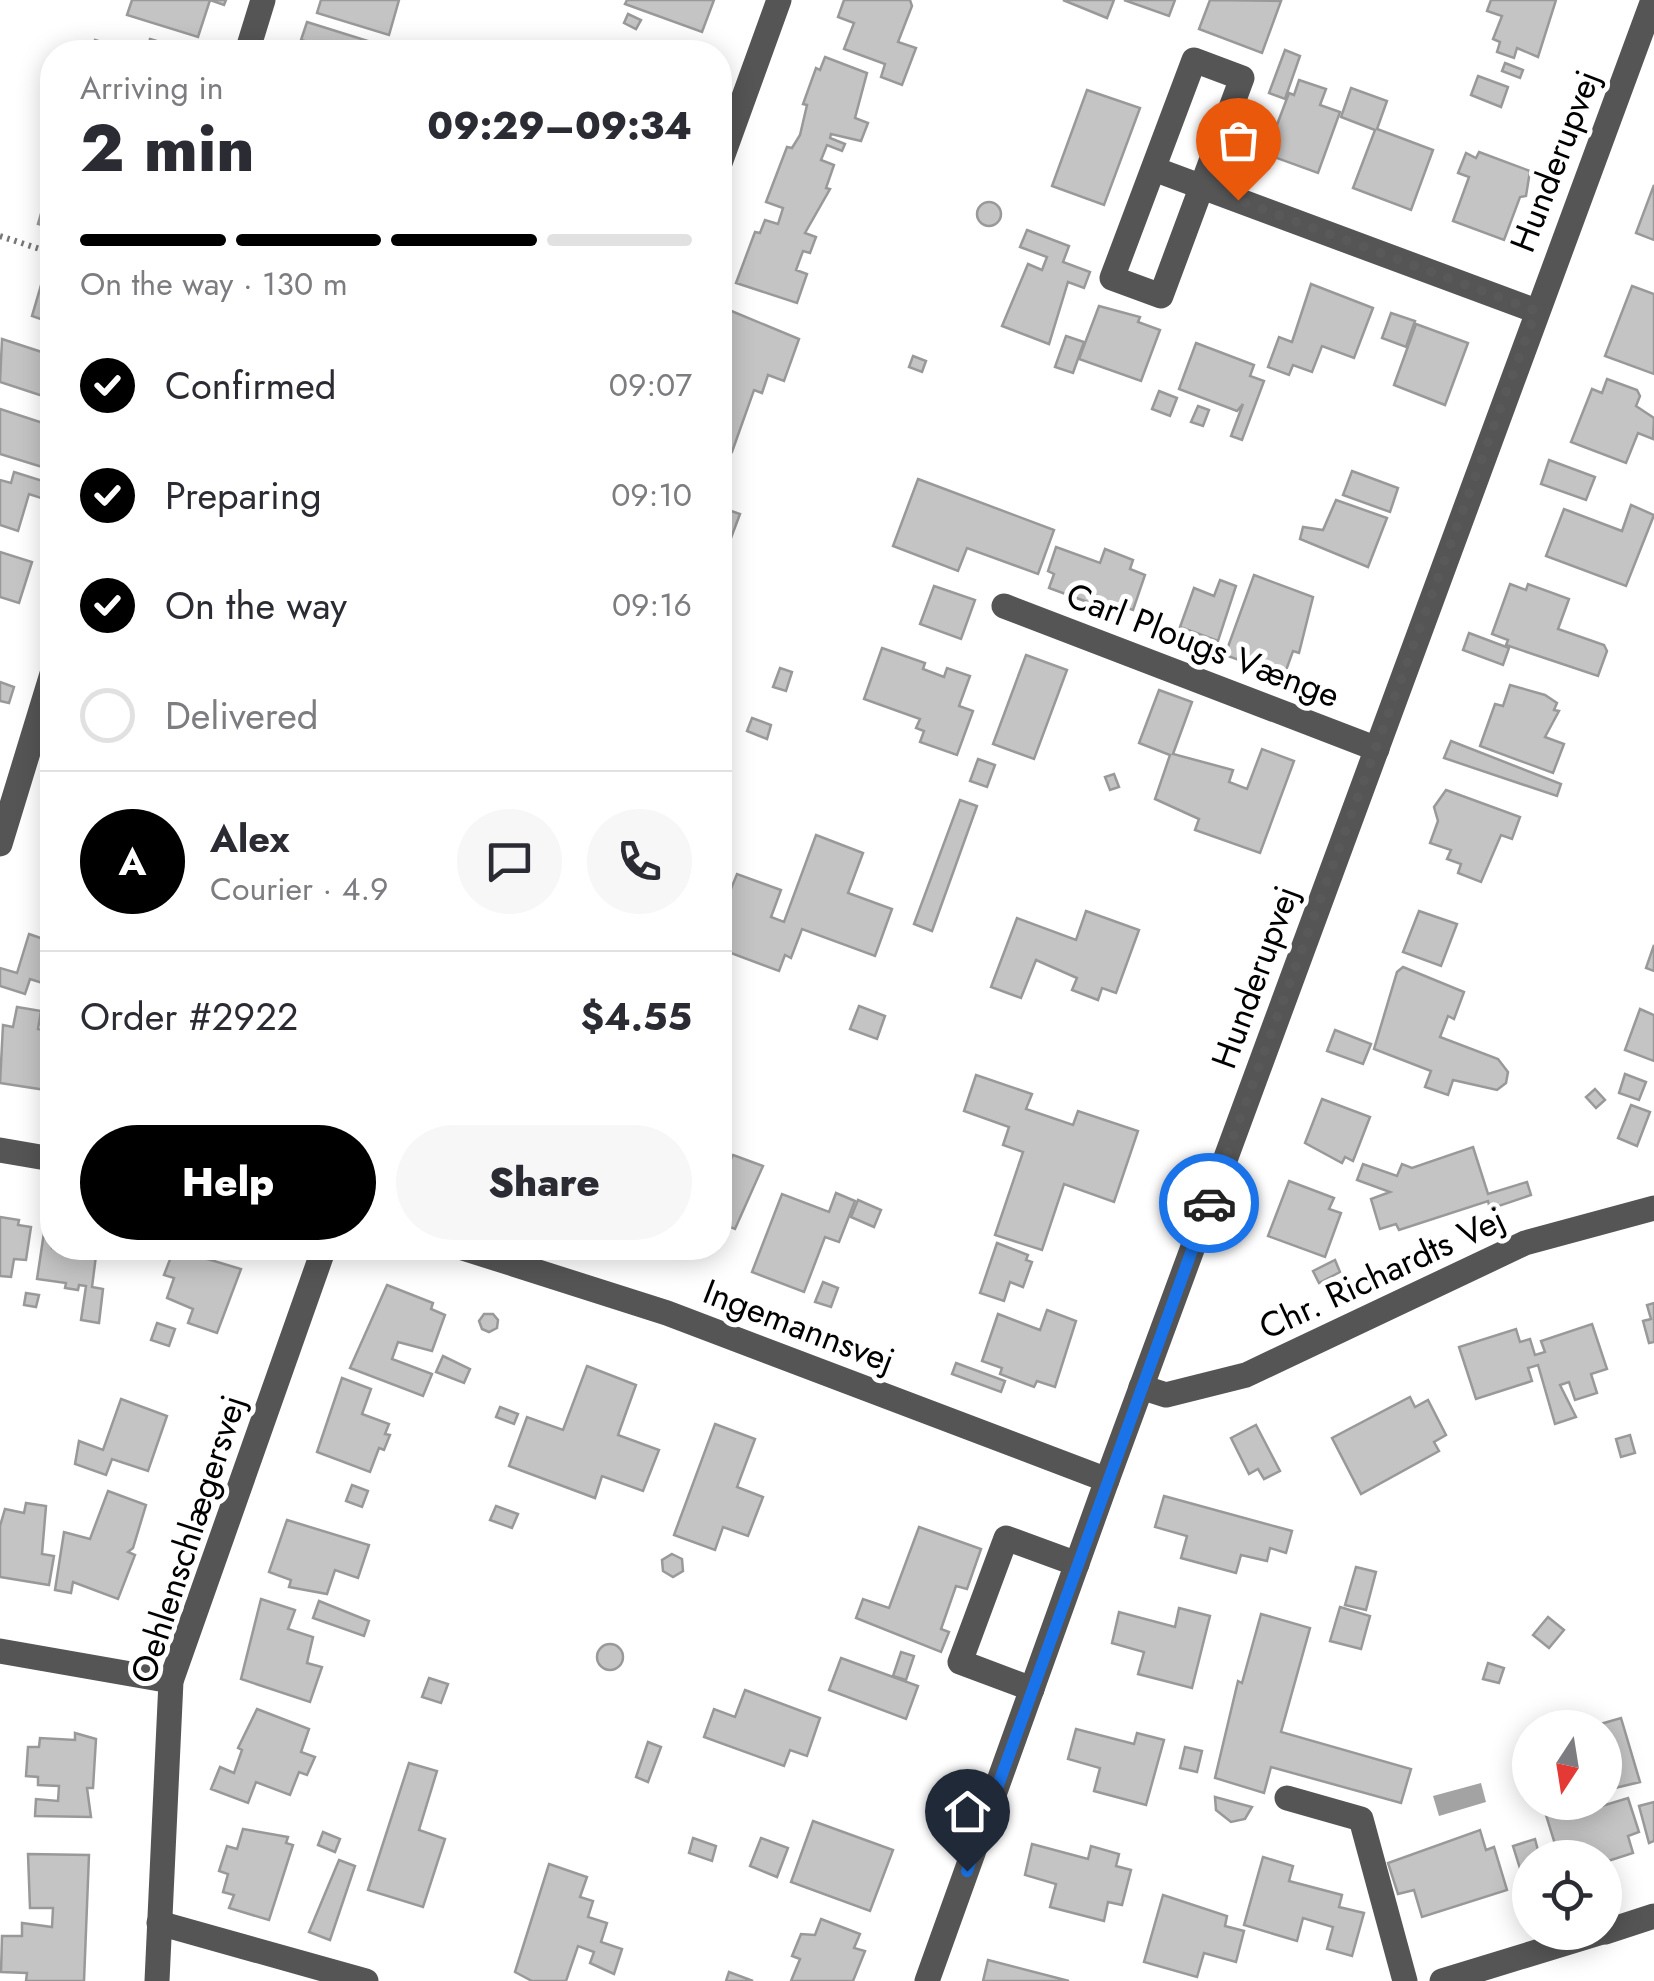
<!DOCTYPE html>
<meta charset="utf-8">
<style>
:root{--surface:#fff;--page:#f7f7f7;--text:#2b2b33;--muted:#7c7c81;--line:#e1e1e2;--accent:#000}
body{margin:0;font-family:Jost,sans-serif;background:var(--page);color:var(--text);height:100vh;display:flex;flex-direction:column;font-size:38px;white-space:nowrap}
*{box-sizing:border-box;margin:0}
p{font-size:32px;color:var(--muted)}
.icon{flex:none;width:55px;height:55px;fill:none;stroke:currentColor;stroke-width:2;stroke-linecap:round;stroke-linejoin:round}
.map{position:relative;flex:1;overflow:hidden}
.panel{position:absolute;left:40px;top:40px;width:692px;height:1220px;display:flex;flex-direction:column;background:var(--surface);border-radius:40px;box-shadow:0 5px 25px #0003}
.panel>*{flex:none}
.needle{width:65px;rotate:192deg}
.controls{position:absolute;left:1512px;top:1710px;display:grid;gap:20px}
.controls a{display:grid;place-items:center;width:110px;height:110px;border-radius:50%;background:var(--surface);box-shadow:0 5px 25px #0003;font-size:50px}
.pin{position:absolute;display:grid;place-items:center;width:85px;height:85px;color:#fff;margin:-102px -42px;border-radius:50% 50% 50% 0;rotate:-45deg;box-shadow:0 0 10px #0007}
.pin .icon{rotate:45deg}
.courier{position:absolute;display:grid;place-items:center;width:100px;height:100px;margin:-50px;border:8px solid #1a73e8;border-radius:50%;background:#fff;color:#222;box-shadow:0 2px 12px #0007}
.headline em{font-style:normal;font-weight:800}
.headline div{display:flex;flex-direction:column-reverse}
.headline{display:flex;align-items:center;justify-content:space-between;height:170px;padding:0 40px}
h1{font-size:65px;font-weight:800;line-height:75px}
.bar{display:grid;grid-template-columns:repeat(4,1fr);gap:15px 10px;align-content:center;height:120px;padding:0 40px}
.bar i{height:12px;border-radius:8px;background:var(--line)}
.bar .active{background:var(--accent)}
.bar p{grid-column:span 4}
.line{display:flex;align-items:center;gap:25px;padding:0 40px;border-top:2px solid var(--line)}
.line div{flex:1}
.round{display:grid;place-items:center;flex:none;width:105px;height:105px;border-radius:52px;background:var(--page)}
ol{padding:0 40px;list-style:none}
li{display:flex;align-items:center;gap:30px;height:110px}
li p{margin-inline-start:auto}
li .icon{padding:10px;border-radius:50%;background:var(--accent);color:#fff;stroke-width:4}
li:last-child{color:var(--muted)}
li i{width:55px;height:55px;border:5px solid var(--line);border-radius:50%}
.cta{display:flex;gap:20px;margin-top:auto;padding:20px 40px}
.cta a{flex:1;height:115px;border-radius:60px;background:var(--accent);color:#fff;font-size:40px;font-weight:800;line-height:115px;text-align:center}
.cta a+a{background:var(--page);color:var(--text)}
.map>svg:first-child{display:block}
</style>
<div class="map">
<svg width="1654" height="1981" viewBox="0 0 1654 1981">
<rect width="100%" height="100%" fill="#fff"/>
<!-- water -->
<polygon fill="#a3a3a3" points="1481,1783 1486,1802 1439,1816 1433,1796"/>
<!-- building -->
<g fill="#c4c4c4" stroke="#999" stroke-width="2.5">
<polygon points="132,0 226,0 224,5 210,0 198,37 127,15"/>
<polygon points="321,0 399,0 389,35 317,13"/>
<polygon points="627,0 714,0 702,32 625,4"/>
<polygon points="844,0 910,0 912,6 898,42 916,48 902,85 881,77 885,64 844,49 854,23 838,17"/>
<polygon points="1063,0 1114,0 1107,18"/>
<polygon points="1124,0 1175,0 1169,16"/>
<polygon points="1210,0 1281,1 1262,53 1199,29"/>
<polygon points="1491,0 1556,0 1538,57 1517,48 1514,58 1497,52 1500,42 1493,39 1502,16 1487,11"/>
<polygon points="628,14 641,20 636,29 624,23"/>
<polygon points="307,22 368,41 364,52 309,52 312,43 301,40"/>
<polygon points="150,39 170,45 167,52 146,52"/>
<polygon points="95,40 134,52 91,52"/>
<polygon points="1285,50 1300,56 1285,99 1269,93"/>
<polygon points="825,57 867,73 855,118 868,123 861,141 831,134 830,138 845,144 842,151 827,145 821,160 834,165 826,188 830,189 805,233 816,237 810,253 803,251 796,270 807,274 797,303 736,283 755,232 760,233 765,220 778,224 783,208 766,202 787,147 792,148 800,135 807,105 803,104 816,68 820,70"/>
<polygon points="1505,63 1523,70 1520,78 1502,71"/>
<polygon points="1478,76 1508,87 1501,107 1471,95"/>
<polygon points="1299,80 1326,89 1320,105 1340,112 1318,173 1266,154 1289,93 1294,95"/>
<polygon points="1351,88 1387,101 1377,129 1433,150 1411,210 1353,188 1375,130 1341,117"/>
<polygon points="1087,90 1140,108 1104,205 1052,186"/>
<polygon points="1479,152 1530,171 1526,196 1520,197 1504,240 1453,221 1469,177 1458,173 1466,153 1476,158"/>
<polygon points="50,183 52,184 52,228 38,224"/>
<polygon points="1654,185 1654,240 1636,233"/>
<circle cx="989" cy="214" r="12"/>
<polygon points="1027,230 1069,246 1063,262 1090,272 1084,288 1068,282 1049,344 1002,326 1028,264 1042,270 1047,257 1020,247"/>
<polygon points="44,275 52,277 52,323 32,316"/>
<polygon points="1311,284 1373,308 1354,358 1322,346 1312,372 1293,365 1289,375 1268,367 1279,337 1292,342"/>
<polygon points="1632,286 1654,294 1654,374 1605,356"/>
<polygon points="1099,306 1140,317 1138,322 1160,330 1141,381 1079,359"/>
<polygon points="729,310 799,339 784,381 768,375 762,393 754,390 732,452 720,448 720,336"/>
<polygon points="1391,313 1415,321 1406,347 1382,338"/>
<polygon points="1416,324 1468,343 1445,405 1394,385"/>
<polygon points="1066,336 1084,342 1073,373 1055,367"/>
<polygon points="2,339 51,355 52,349 52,399 0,382"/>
<polygon points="1196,343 1254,365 1250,376 1264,381 1242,440 1231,436 1243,404 1237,411 1179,389"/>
<polygon points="913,356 926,361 922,372 909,367"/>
<polygon points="1607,379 1637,390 1640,396 1636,406 1654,418 1653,439 1638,433 1626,463 1571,442 1592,389 1602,393"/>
<polygon points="1159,391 1177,398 1170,416 1152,409"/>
<polygon points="1198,406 1209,410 1203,426 1191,422"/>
<polygon points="0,409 52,426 52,470 0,454"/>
<polygon points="1549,460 1595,477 1586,500 1541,484"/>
<polygon points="1352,471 1398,488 1390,512 1343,495"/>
<polygon points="14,472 46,482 41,498 29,494 18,531 0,525 0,480 11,483"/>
<polygon points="918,479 1054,530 1038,574 967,548 958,571 893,546"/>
<polygon points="1336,500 1387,518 1368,567 1300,539 1303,527 1323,530"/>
<polygon points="1631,505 1654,515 1626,586 1546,556 1564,509 1622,531"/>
<polygon points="720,507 740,514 731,538 720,534"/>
<polygon points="1056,547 1100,563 1105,549 1133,560 1130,569 1145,575 1133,610 1106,601 1104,608 1049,588 1054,574 1048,571"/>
<polygon points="0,552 32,562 19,603 0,597"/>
<polygon points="1254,575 1313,597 1299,653 1293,651 1284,676 1225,655"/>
<polygon points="1220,580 1236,586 1218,641 1180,627 1194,588 1214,596"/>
<polygon points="1510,584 1526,590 1528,584 1569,599 1558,629 1604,645 1607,651 1598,676 1506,645 1508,640 1492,634"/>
<polygon points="934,586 975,600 961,639 920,624"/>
<polygon points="1469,633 1509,648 1503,665 1463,650"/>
<polygon points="882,648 925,663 923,669 944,677 947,668 970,676 959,706 973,711 957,755 920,742 924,731 916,728 920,719 864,699"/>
<polygon points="1026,655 1067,670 1034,759 993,744"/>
<polygon points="780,668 792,672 786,691 773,687"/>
<polygon points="0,682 14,687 9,703 0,701"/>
<polygon points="1510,685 1545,695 1557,703 1554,710 1559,711 1545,737 1564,744 1553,773 1480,746 1495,704 1503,706"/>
<polygon points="1159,690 1192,702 1173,754 1233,770 1229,782 1247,789 1262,749 1294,761 1260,853 1195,830 1199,819 1155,799 1170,755 1139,743"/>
<polygon points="752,718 771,725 767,739 747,731"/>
<polygon points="1451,741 1561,784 1557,796 1444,758"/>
<polygon points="978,759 995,765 987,787 970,781"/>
<polygon points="1114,774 1119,787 1110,790 1105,777"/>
<polygon points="1446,790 1520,817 1512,839 1501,835 1481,882 1458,873 1461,864 1447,859 1451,850 1430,843 1438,821 1434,807"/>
<polygon points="960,800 977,806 932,931 914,924"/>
<polygon points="816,835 863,853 848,893 892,909 875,956 802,929 791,958 785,955 779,971 720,949 720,901 726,901 737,874 781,890 771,917 784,922"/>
<polygon points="1086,911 1139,930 1116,993 1102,988 1098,1000 1072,990 1077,978 1036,960 1021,998 991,987 1017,918 1076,940"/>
<polygon points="1419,911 1457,924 1441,966 1403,952"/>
<polygon points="29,934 52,942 52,986 30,979 25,994 0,986 0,968 17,973"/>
<polygon points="1654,945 1654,971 1646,968"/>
<polygon points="1403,967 1464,992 1454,1019 1448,1016 1440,1037 1498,1059 1508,1072 1506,1083 1497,1090 1453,1080 1448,1095 1425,1087 1431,1071 1374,1049 1397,972"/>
<polygon points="859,1006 885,1016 877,1039 850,1029"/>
<polygon points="17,1007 41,1011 38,1029 52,1032 52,1091 0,1083 3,1025 13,1027"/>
<polygon points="1640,1009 1654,1015 1654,1061 1625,1050"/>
<polygon points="1335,1030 1371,1044 1363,1064 1327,1051"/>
<polygon points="1625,1074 1646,1082 1639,1100 1619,1093"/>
<polygon points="976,1075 1032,1094 1026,1109 1073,1125 1078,1111 1138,1131 1114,1202 1064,1184 1042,1250 995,1235 1023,1152 1003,1145 1009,1127 964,1111"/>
<polygon points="1595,1089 1605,1100 1596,1108 1586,1097"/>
<polygon points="1322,1099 1370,1117 1353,1161 1345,1157 1342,1163 1305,1143"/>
<polygon points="1631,1105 1650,1112 1637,1146 1618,1138"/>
<polygon points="1473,1147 1488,1194 1527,1182 1531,1195 1490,1209 1488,1201 1399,1230 1396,1224 1380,1229 1371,1199 1390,1192 1357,1180 1363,1164 1397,1176 1402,1164 1412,1168"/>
<polygon points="733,1155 763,1166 735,1229 720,1223 720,1157 730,1161"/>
<polygon points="1289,1181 1334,1198 1329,1209 1341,1213 1325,1257 1268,1236"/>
<polygon points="836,1193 855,1201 839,1242 825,1237 804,1292 752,1272 782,1194 829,1212"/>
<polygon points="858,1200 881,1210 874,1227 851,1217"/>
<polygon points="0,1217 19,1220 18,1225 31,1227 26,1260 14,1259 11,1277 0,1276"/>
<polygon points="45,1226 52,1227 52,1248 97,1248 92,1287 103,1289 99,1323 81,1320 86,1286 79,1285 78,1290 65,1288 66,1283 37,1279"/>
<polygon points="997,1243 1028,1255 1026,1260 1032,1262 1023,1287 1010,1282 1004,1301 980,1293"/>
<polygon points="174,1249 241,1269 217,1333 188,1323 193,1309 167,1298 174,1278 164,1275"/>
<polygon points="1335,1260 1340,1272 1319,1283 1313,1271"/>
<polygon points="823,1282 838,1288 831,1307 815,1302"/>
<polygon points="387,1285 433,1303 431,1309 445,1315 432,1351 398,1342 392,1359 432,1374 423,1396 350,1368"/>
<polygon points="26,1293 39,1295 36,1307 24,1305"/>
<polygon points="1654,1303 1654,1342 1649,1343 1643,1321 1651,1319 1647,1305"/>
<polygon points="1047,1310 1076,1321 1055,1387 1037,1381 1034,1387 1000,1374 1002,1368 982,1361 998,1314 1040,1330"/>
<polygon points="484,1314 493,1314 498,1320 497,1328 489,1332 482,1329 479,1321"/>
<polygon points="157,1323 175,1329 169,1346 151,1340"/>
<polygon points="1592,1324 1607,1369 1591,1374 1597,1393 1575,1400 1569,1382 1560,1385 1576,1417 1555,1424 1538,1365 1528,1368 1532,1381 1476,1399 1459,1347 1516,1329 1520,1342 1530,1339 1535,1355 1545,1352 1541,1341"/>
<polygon points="443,1356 470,1369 464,1383 436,1372"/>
<polygon points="956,1363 1005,1381 1001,1392 952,1374"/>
<polygon points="587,1366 636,1385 618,1435 659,1450 643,1491 602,1476 595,1498 509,1466 527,1417 563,1430"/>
<polygon points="342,1378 371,1389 362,1414 389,1424 385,1434 390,1435 384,1450 379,1448 370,1472 317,1452"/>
<polygon points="1410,1397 1415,1407 1428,1400 1446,1435 1434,1442 1439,1451 1361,1494 1332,1438"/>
<polygon points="121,1399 167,1416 148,1471 112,1459 106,1475 75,1464 79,1441 103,1450"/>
<polygon points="500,1407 518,1414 514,1424 496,1417"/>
<polygon points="715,1424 755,1439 737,1487 763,1497 748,1536 723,1527 715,1550 674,1535"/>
<polygon points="1256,1425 1280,1471 1264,1479 1258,1469 1249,1474 1231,1438"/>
<polygon points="1630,1435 1635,1453 1621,1457 1616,1439"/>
<polygon points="352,1485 368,1491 362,1507 346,1501"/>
<polygon points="108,1491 146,1505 133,1548 128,1552 135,1555 118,1599 73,1582 71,1593 55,1590 64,1532 90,1539"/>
<polygon points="1164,1496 1292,1531 1286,1553 1270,1548 1267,1561 1241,1555 1236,1573 1181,1558 1187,1536 1155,1527"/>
<polygon points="26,1503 46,1506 42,1554 54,1556 49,1585 0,1577 0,1526 5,1509 24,1513"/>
<polygon points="496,1506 518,1514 512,1528 490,1520"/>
<polygon points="287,1520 369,1545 358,1578 335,1570 327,1594 289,1587 291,1580 269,1572"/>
<polygon points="919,1527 981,1549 967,1589 956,1586 941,1629 949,1632 941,1652 856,1618 863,1599 889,1608"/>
<polygon points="672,1554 682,1559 683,1571 673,1577 663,1571 662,1560"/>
<polygon points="1356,1567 1376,1572 1366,1610 1345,1605"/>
<polygon points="261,1599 295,1610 288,1629 313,1637 307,1663 322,1667 310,1702 241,1679"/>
<polygon points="319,1601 369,1621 364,1636 313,1618"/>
<polygon points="1340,1607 1370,1616 1361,1649 1330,1641"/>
<polygon points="1179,1608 1210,1616 1192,1688 1138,1674 1144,1652 1112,1643 1119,1612 1175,1627"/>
<polygon points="1261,1614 1310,1628 1281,1732 1411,1769 1401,1803 1271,1767 1264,1793 1215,1778 1238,1681 1242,1683"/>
<polygon points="1548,1617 1564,1630 1549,1648 1533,1635"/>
<circle cx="610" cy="1657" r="13"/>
<polygon points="901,1652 914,1656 906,1680 893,1676"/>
<polygon points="841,1658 918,1686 906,1719 829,1690"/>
<polygon points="1488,1663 1504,1668 1499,1683 1483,1679"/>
<polygon points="429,1678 448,1684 441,1703 422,1697"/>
<polygon points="745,1690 820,1718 807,1756 790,1750 784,1766 704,1737 714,1709 735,1717"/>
<polygon points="257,1709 309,1729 301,1752 315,1757 307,1775 299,1772 290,1795 256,1782 248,1803 211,1789 220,1767 234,1773 242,1750 238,1748"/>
<polygon points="1621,1718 1640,1782 1615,1788 1605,1753 1605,1728 1597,1725"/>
<polygon points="1076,1729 1134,1744 1137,1733 1164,1740 1146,1805 1094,1791 1100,1768 1068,1759"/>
<polygon points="75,1733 96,1739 93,1788 87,1788 91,1817 35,1816 36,1799 58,1801 59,1786 38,1785 38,1777 26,1776 28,1747 39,1747 40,1738 75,1740"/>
<polygon points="648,1742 661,1747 648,1782 636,1777"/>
<polygon points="1185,1747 1202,1751 1197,1772 1180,1768"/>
<polygon points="409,1763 437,1771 419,1830 445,1839 423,1907 368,1890"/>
<polygon points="1215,1797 1252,1807 1245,1819 1231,1822 1216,1810"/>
<polygon points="1628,1798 1639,1832 1628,1836 1633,1853 1605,1862 1605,1858 1589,1858 1587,1849 1559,1857 1542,1802 1602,1806"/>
<polygon points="1654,1802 1654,1841 1649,1843 1639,1806"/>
<polygon points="813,1821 893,1850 870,1911 791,1882"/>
<polygon points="243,1829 288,1837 286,1843 293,1845 269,1920 229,1908 234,1895 223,1892 228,1874 219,1871 227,1846 237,1849"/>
<polygon points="1480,1830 1486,1850 1494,1847 1507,1890 1422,1917 1414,1890 1398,1894 1388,1863"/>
<polygon points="323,1832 340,1839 335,1852 318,1845"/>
<polygon points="693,1838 716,1846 712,1861 689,1853"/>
<polygon points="761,1838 788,1848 777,1877 750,1866"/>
<polygon points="1535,1839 1540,1858 1530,1858 1530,1876 1523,1878 1513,1846"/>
<polygon points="1032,1844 1088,1859 1091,1846 1119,1854 1116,1866 1131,1870 1122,1905 1108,1902 1104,1921 1050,1907 1056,1884 1025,1875"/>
<polygon points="28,1854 89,1855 84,1981 26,1981 27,1973 1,1972 2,1936 22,1936 22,1923 52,1927 53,1908 30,1908"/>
<polygon points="1263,1857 1293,1866 1289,1881 1342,1895 1339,1907 1364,1913 1352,1956 1327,1949 1333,1927 1303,1918 1297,1941 1244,1925"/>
<polygon points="339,1860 355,1866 330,1940 309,1932"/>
<polygon points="549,1864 587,1877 580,1897 593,1901 588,1917 607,1923 601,1942 622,1949 614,1974 590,1963 594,1952 578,1946 566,1981 532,1981 515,1972"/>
<polygon points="1163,1895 1227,1916 1225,1926 1244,1931 1236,1962 1204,1953 1197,1977 1144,1962"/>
<polygon points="821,1919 860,1934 854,1948 865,1951 853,1981 791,1981 800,1959 792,1956 801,1934 815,1935"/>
<polygon points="988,1960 1069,1981 983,1981"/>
<polygon points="729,1972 753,1981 726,1981"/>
</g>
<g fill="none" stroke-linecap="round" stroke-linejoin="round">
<!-- path -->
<polyline stroke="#777" stroke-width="6" stroke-dasharray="2.5 5" stroke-linecap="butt" points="0,236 52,253"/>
<!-- minor -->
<g stroke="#555" stroke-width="25">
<polyline points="247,52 263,0"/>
<polygon points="1194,60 1242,78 1161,296 1112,278"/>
<polyline points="720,163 779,0"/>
<polyline points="1154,169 1536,311"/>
<polyline points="1004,606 1377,749"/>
<polyline points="0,844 52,674"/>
<polyline points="0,1150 52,1159"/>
<polyline points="463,1248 667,1313 1107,1480"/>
<polyline points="1141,1387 1166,1395 1246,1375 1525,1243 1654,1208"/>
<polyline points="0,1651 171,1681"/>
<polyline points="1032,1689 960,1662 1006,1538 1077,1564"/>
<polyline points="1287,1798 1361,1819 1405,1981"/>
<polyline points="159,1923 366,1981"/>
<polyline points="1605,1932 1654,1916"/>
<polyline points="157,1981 171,1681 324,1248"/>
<polyline points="927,1981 1107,1480 1653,0"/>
<polyline points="1442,1981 1602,1932"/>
</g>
</g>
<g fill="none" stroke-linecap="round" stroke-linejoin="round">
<!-- done -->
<polyline stroke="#595959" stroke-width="10" stroke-dasharray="0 18" points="1209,1203 1536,311 1238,200"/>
<!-- route -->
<polyline stroke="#1a73e8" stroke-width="12" points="967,1871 1209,1203"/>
</g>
<g text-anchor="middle" stroke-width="10" stroke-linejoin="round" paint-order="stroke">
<!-- street labels -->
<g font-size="35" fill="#000" stroke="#fff">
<text transform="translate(1555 161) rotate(-69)" y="12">Hunderupvej</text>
<text transform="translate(1203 645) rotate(21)" y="12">Carl Plougs Vænge</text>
<text transform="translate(1255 977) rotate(-70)" y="12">Hunderupvej</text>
<text transform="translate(1382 1273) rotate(-25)" y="12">Chr. Richardts Vej</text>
<text transform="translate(799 1326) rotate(21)" y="12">Ingemannsvej</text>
<text transform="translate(188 1539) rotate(-72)" y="12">Oehlenschlægersvej</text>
</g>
</g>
</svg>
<div class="controls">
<a><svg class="needle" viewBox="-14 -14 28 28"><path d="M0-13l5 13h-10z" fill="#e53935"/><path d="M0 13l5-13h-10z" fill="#7c7c81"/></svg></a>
<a><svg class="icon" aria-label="locate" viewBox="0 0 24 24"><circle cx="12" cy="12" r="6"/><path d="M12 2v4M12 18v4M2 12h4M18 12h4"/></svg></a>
</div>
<div class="pin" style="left:1238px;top:200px;background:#ea580c"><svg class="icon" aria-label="bag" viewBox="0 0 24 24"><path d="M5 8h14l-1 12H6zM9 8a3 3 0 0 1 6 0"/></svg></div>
<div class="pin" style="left:967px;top:1871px;background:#1f2937"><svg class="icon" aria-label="home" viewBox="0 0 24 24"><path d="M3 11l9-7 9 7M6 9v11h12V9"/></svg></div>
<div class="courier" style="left:1209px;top:1203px"><svg class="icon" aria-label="car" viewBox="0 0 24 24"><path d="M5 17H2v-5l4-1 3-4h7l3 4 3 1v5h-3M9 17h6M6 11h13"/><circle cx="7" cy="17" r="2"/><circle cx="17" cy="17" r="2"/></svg></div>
<section class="panel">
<div class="headline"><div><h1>2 min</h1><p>Arriving in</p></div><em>09:29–09:34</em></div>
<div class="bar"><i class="active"></i><i class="active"></i><i class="active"></i><i></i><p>On the way · 130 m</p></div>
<ol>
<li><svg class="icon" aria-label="check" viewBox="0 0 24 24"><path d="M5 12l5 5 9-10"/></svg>Confirmed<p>09:07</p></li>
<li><svg class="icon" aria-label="check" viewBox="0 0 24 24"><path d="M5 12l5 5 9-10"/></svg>Preparing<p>09:10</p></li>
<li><svg class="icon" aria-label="check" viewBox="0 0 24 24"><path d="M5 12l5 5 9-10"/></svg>On the way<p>09:16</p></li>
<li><i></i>Delivered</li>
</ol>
<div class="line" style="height:180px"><b class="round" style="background:var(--accent);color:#fff">A</b><div><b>Alex</b><p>Courier · 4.9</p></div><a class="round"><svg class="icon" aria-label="chat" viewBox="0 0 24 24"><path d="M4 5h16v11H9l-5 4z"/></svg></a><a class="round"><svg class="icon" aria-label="phone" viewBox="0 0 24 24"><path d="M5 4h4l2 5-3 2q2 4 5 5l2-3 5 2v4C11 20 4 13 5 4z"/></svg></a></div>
<div class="line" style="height:130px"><div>Order #2922</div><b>$4.55</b></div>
<div class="cta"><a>Help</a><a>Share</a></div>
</section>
</div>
